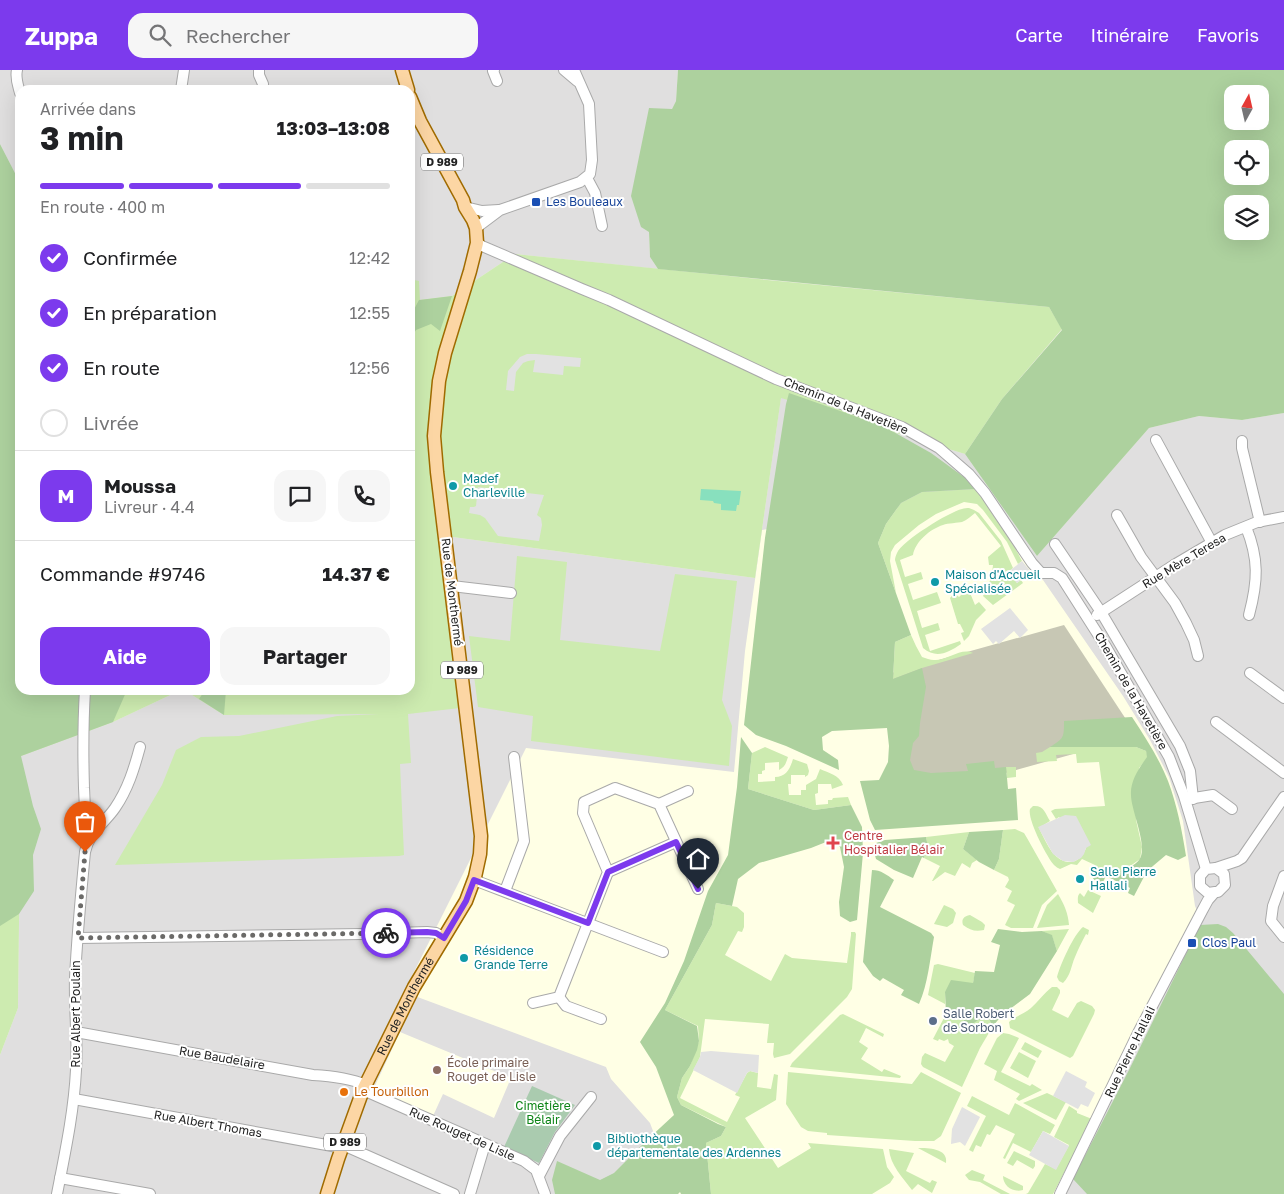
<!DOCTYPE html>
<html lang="fr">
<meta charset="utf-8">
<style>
:root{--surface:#fff;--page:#f6f6f6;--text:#202124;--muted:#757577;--line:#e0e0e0;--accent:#7c3aed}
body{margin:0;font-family:"Golos Text",sans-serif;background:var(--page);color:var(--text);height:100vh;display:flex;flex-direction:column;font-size:19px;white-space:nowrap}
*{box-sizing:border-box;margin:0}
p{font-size:16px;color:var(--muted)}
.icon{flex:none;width:28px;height:28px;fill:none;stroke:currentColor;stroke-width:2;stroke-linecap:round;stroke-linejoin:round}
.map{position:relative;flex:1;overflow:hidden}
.details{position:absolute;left:15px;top:15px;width:400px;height:610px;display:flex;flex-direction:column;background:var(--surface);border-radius:15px;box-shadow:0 5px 20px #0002}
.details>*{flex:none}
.needle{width:32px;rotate:8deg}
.controls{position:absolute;left:1224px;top:15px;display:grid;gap:10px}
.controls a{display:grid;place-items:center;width:45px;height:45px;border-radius:10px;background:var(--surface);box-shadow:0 5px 20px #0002;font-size:25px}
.pin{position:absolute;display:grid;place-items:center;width:42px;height:42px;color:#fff;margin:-51px -21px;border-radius:50% 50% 50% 0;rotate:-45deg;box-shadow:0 0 5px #0007}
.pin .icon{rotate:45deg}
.courier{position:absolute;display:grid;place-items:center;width:50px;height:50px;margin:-25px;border:4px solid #7c3aed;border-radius:50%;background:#fff;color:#222;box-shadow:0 1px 6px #0007}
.head em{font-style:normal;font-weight:700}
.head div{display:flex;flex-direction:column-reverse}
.head{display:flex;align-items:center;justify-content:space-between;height:85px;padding:0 25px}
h1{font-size:32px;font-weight:700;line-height:38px}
.bar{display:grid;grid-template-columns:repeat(4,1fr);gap:8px 5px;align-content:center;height:60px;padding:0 25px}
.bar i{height:6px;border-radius:4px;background:var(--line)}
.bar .active{background:var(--accent)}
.bar p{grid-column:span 4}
.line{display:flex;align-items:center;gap:12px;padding:0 25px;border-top:1px solid var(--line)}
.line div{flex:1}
.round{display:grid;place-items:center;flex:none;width:52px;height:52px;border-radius:15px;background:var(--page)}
ol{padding:0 25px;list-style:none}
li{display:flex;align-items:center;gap:15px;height:55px}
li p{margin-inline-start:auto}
li .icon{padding:5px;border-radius:50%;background:var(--accent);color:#fff;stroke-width:4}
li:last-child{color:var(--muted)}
li i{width:28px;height:28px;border:2px solid var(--line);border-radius:50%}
.cta{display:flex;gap:10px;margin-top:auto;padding:10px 25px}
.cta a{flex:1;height:58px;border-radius:15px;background:var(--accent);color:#fff;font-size:20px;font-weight:700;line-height:58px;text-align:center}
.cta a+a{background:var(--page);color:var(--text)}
header{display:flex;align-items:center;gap:30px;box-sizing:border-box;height:70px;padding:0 25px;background:var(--accent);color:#fff}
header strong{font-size:24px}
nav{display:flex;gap:28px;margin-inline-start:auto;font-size:18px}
.search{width:350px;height:45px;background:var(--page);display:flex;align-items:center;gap:12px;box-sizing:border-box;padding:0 18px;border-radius:15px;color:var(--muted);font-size:19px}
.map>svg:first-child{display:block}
</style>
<header>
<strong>Zuppa</strong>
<div class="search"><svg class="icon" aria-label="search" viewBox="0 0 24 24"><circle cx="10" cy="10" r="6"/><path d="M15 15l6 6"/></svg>Rechercher</div>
<nav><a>Carte</a><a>Itinéraire</a><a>Favoris</a></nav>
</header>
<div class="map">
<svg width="1284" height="1124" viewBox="0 0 1284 1124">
<rect width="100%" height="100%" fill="#f2efe9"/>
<!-- residential -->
<g fill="#e0dfdf">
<polygon points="0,0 678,0 676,31 672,39 649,162 650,187 658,199 515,184 452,226 419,230 419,212 410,209 410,20 20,20 20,107 17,108 0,74"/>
<polygon points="781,327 965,384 1037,486 1149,358 1199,346 1242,350 1284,343 1284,1124 0,1124 0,985 18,938 21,685 113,652 181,620 184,620 225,645 459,630 438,465 755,508"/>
</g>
<!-- education -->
<g fill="#ffffe5">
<polygon points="985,423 1033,500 1043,510 1123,626 1150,670 1169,707 1183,751 1195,836 1199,845 1060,1124 677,1124 650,1053 611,1009 606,997 404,922 526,678 734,702 745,581 762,460"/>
<polygon points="400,962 511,1008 494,1048 443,1024 433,1046 373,1020"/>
</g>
<!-- construction -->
<polygon fill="#c7c7b4" points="1064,555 1137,666 988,708 902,713 881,606"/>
<!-- grass -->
<g fill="#cdebb0">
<polygon points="515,184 758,209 1049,237 1062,259 1002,329 965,384 781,328 755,508 438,465 460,638 408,644 411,693 400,694 404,785 399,786 115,795 162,715 176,680 201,667 239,666 337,646 379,644 224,645 184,620 410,620 410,209 419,211 420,230 452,226"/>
<polygon points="0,312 20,620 181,620 113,652 21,686 18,938 0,985"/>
<polygon points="976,419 1015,478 1022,491 1018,494 1007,472 983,440 977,434 964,432 936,444 919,455 895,475 891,482 890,491 896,523 878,473 886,454 901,433 922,422"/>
<path d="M 969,438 L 974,440 L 979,443 L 1001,471 L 1013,498 L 1008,502 L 1017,513 L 1021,510 L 1023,513 L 993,535 L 983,526 C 989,515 992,507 993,495 L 989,495 L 988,487 L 1001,476 L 975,443 C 971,446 967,450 962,452 C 958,453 948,453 943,455 C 930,459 915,472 913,485 L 900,490 L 905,507 L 921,502 L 923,509 L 908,514 L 913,530 L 937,522 L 941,533 L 917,541 L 922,558 L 938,553 L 940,560 L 925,565 L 930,581 L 960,571 L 961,574 C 948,583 936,589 923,578 L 895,490 C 895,488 896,485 897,483 C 902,471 949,442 962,439 C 964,438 967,438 969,438 Z"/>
<polygon points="517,486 567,492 560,570 660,581 675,504 737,511 722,630 732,656 729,696 531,671 533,646 478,637 469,566 510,571"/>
<polygon points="968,518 975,535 979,532 986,540 976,550 969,566 964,571 961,563 964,562 960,554 958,554 950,528 954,523 959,527"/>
<path d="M 911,565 L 916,576 L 922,587 C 926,588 930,590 934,590 C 947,591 961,577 973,583 L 922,598 L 893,609 L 895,572 Z"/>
<path d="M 765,677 L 788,687 C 786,693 785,697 779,700 L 779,692 L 765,693 L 765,700 L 762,701 L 762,704 L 758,704 L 758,712 L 775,711 L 775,707 C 786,707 790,699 793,689 L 807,694 L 809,701 L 808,705 L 805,707 L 805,705 L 791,705 L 791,714 L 788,714 L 789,725 L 801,725 L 801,720 L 806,720 L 806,715 L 816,709 L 820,699 C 829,703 839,705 843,715 L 832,719 L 831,714 L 818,714 L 818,723 L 815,724 L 816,735 L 828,734 L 828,730 L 832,730 L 833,728 L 848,727 L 851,735 L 814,740 L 748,719 L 752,683 Z"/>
<path d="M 1050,677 L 1136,677 L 1146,681 L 1148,687 L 1139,698 L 1136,750 L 1142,777 L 1140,789 L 1133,794 L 1121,802 L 1105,804 L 1096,803 L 1095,805 L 1091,802 L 1095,795 L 1082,789 L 1077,795 L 1071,794 L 1060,799 C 1058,798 1056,797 1054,795 C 1047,787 1027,749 1030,739 C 1031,738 1032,737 1033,736 C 1044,735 1045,743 1050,751 L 1039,758 C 1043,766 1047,775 1052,782 C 1063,796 1080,796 1086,778 L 1059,747 L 1056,749 L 1051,741 L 1055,739 L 1105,736 L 1099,692 L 1077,693 L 1076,684 L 1056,685 L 1057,691 L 1037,692 L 1036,683 L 1042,682 Z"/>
<polygon points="1006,697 1016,697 1016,707 1007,708"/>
<polygon points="1015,759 1024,763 1027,768 1057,821 1042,835 1033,858 1011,858 1005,855 1015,835 1007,831 1012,821 1005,817 1009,810 1008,807 994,800 999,789 1003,760"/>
<polygon points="969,762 963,779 977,790 972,793 970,798 962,793 955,806 945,802 933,811 932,811 940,796 924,788 928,778 926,767"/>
<path d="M 1088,820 L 1101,826 L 1093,843 L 1078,833 C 1078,829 1077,826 1080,823 L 1084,827 Z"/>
<path d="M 1058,824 C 1064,834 1068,843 1069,855 L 1037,858 L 1047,835 Z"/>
<polygon points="716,833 737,837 744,843 744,857 742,862 738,861 725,885 771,911 785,884 792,888 847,893 851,865 851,862 855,862 856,864 852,919 847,927 790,984 774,988 773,984 774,973 767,973 769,954 705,949 700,987 680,1028 727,1052 740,1027 735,1025 747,1003 750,1001 758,1003 757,1017 771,1019 774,1004 778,1005 776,1030 745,1048 778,1098 811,1078 808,1073 883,1079 887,1097 894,1107 890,1113 872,1124 711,1124 706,1073 721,1066 726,1057 681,1035 677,1027 682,1008 690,996 699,971 698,956 665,940 712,855"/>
<polygon points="944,835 953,839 956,843 953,853 947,857 934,854"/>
<path d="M 970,845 L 982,852 L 985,855 L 984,860 C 975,862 970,860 963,855 C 961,849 964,846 970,845 Z"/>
<path d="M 1083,857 L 1089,860 L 1088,865 L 1086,864 C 1082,872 1078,879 1075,887 C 1071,896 1071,905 1063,913 L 1059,911 L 1057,907 C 1060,895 1074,864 1083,857 Z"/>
<polygon points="1069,859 1057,881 1052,866 1042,861"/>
<polygon points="938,894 975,903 973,913 945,922 945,934 928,925 934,895"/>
<path d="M 1052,917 L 1057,917 L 1060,920 L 1060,923 L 1052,940 L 1068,948 L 1077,933 L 1081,931 L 1092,936 L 1095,940 L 1094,944 L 1073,986 L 1070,988 L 1010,958 L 1009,952 C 1016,946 1024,944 1031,938 C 1038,932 1044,923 1052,917 Z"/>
<path d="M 955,943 C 966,948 976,950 988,948 L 993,956 L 980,978 L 962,1017 L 923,997 L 921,994 L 922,987 L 925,983 L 945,992 L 954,976 L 949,973 L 948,969 L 944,971 L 939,969 L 938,971 L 933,969 L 946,944 Z"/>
<polygon points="843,944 884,964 883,967 866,958 859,972 868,978 861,989 882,1002 884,999 901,1006 900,1008 790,997 792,993 840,945"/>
<polygon points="1003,963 1009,964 1019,968 1001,1002 1030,1016 1032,1014 1042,1020 1019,1031 1016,1029 1020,1024 994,1010 997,1001 984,994 997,968"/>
<polygon points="1025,972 1042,981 1038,988 1021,979"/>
<polygon points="1019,982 1036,991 1028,1008 1010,998"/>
<polygon points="788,1002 912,1014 921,1002 961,1023 941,1066 934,1071 915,1071 827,1065 827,1063 808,1061 801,1057 786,1034"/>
<polygon points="1047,1023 1066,1032 1056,1050 1023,1033"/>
<polygon points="972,1026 1009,1045 1015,1033 1055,1055 1050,1064 1043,1061 1031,1082 1013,1073 1005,1089 1003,1088 1015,1064 996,1055 990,1065 987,1064 981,1077 976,1075 973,1082 969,1080 986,1046 967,1036"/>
<polygon points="1069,1036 1077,1041 1077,1043 1092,1049 1053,1124 1026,1124 1028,1123 1045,1094 1056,1099 1069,1075 1054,1067"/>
<path d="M 918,1078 C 928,1078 948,1078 946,1093 Z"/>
<path d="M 889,1079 L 914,1083 L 906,1101 L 930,1113 L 932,1110 L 937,1112 L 932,1123 L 918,1114 L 912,1120 C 903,1108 890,1095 889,1079 Z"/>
<polygon points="1014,1081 1035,1091 1035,1096 1033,1099 1017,1090 1013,1096 1007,1093"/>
<polygon points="972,1100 985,1105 983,1110 1010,1124 1001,1124 980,1112 969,1110 965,1105"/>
<path d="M 1003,1106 L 1023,1116 L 1023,1120 C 1013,1123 1003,1116 1003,1106 Z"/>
</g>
<!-- forest -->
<g fill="#add19e" fill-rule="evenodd">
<path d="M 678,0 L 1284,0 L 1284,343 L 1242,350 L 1199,346 L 1149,358 L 1037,486 L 965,384 L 1002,329 L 1062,260 L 1049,237 L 658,199 L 650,187 L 649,162 L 641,157 L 631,126 L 649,38 L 672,39 L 676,31 ZM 1232,24 L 1260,24 L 1260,51 L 1232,51 ZM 1232,79 L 1260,79 L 1260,106 L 1232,106 ZM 1232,134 L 1260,134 L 1260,161 L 1232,161 Z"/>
<polygon points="0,74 17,107 20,107 20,620 127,620 113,652 21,686 33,736 41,759 33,785 34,821 19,844 0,856"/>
<polygon points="452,226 440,261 431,254 416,260 410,270 410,247 419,230"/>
<polygon points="789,323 883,356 931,383 968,410 976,419 922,422 901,433 886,454 878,473 911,565 895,572 893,609 922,598 926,617 920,653 919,666 913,673 910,690 914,700 931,703 968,701 966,694 994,691 995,698 1006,697 1008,719 1016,718 1018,750 875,760 870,750 860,711 879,710 888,692 889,676 887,658 832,661 822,667 823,680 838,690 839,700 786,676 756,665 744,655 765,468 786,334"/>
<polygon points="205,620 226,620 224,645 199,629"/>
<path d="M 1132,647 C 1145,667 1159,688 1168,711 C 1177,735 1182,760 1186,786 L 1178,790 L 1166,785 L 1147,801 L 1134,826 L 1128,823 L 1130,818 L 1106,806 L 1102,814 L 1093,809 L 1096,803 C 1108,804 1119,803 1130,797 C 1133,795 1137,793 1139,790 C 1149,777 1131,741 1131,725 C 1130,711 1139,698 1147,687 L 1146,681 L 1136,677 L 1050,677 C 1064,668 1064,668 1064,651 Z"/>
<polygon points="741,667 752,683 748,719 814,740 851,735 862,757 863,783 857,850 850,852 840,846 839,832 844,797 840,777 831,770 811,778 759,793 738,809 732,836 716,833 712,855 665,940 697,956 699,971 697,980 690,996 682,1008 677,1027 681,1035 718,1054 726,1057 721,1066 706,1073 711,1124 681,1124 680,1122 678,1124 555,1124 552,1110 557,1091 600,1110 614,1103 647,1070 674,1045 656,997 640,972 665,933 684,891 708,821 728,785 737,717"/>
<polygon points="1003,760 999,789 994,800 979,792 963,779 969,762"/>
<polygon points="926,767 928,777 924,788 922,787 913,808 894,800 876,789 874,782 876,773 885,770"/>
<path d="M 872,800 C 881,800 887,805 894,810 L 880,837 L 931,863 L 934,867 C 930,889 928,914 919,934 L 901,925 L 904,920 L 883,908 L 880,911 L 873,906 L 863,892 Z"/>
<polygon points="1218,854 1226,857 1233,863 1284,924 1284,1124 1087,1124 1073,1109 1130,998 1200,855"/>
<polygon points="998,859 1022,862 1042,861 1052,865 1057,881 1030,924 1006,942 998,950 993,956 988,948 978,950 971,955 964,953 964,947 955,943 946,944 945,922 951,910 973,913 975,901 994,902 1000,875 991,872"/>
</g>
<!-- cemetery -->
<polygon fill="#aacbaf" points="532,1016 575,1035 555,1062 539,1093 504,1077"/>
<!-- pitch -->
<polygon fill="#88e0be" points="701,419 741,421 739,435 737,435 736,441 721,440 721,434 714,433 713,431 700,430"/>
<!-- parking -->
<g fill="#e2e2e2">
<polygon points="527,284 536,284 581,288 580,297 564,296 563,305 533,302 535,290 528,291 523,293 516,302 514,321 506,320 508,301 520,287"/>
<polygon points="478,417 544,425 537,445 541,448 542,455 539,471 498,466 485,448 480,445 469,443 470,437 474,437 476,436"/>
<polygon points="1022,491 1031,502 1017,513 1008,502"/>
<polygon points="1010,538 1028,560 1020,568 1014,561 999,574 996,571 993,574 981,559"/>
<polygon points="1065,745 1076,746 1091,775 1086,778 1084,784 1081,788 1073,792 1063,791 1053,784 1038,757"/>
<polygon points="711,981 759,985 758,1003 750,1001 747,1003 737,1023 693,1000 700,987 701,982"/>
<polygon points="1066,1001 1087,1012 1085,1017 1095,1023 1088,1037 1081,1034 1078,1039 1053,1026"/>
<polygon points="962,1037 980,1047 965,1076 960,1072 951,1074 952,1059"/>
<polygon points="1043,1061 1069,1076 1056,1100 1029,1085"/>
</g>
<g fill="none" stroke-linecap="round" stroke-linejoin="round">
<defs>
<g id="minor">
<path d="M 17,0 C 15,8 18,15 20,23"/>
<polyline points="259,0 259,5 263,14"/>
<polyline points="494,0 493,1 497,11"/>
<polyline points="564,0 577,11"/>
<polyline points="181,20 184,0"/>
<polyline points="587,108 595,123 602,156"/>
<polyline points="465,137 482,141 499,140"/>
<polyline points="476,158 500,140 580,112 590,104 592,90 589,34 574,0"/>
<polyline points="477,173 482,176 582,219 609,230 776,309 902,357 939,378 969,404 985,423 1032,493 1041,503 1054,503 1062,508 1106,577 1169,687 1184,726 1206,799"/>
<polyline points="1156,370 1212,473"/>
<polyline points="1242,371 1242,378 1260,452"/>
<polyline points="1117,445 1141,487 1175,533 1186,553 1194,570 1198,586"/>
<path d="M 1246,457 C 1259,489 1258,511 1249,545"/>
<polyline points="1055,474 1101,542 1180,676 1190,701 1193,729"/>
<polyline points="452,516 511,523"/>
<polyline points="1097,545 1174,495 1225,465 1257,452 1284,447"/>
<polyline points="1250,603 1284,628"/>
<path d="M 85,620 C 83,653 83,685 84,718 C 85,733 84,752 92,764"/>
<polyline points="1216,652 1284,703"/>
<polyline points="1188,729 1213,725 1232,739"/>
<polyline points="659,734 688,721"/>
<polyline points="1216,798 1237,791 1242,788 1284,727"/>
<polyline points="608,802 676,772"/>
<polyline points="1284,806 1273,836 1271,851 1284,867"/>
<polyline points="474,810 663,882"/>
<polyline points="505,821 524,771 514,687"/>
<polyline points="78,868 363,864 427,862 436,863 444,868"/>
<polyline points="559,927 566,936 601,949"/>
<polyline points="533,933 559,927 608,802 583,743 584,732 615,718 659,734 698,819"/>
<path d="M 76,962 L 313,1005 C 331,1006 349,1008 366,1015"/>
<polyline points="363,1020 524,1091 536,1100 545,1124"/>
<polyline points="74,1029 343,1078"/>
<polyline points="343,1075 454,1124"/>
<polyline points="539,1106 560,1066 591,1027"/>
<polyline points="60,1108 150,1124"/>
<path d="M 57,1124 C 65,1083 74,1041 76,1000 C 78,969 74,939 75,908 C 77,866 81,824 85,782 C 89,762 104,754 115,738 C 128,719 134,699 140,677"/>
<polyline points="470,1124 485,1074"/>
<polyline points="1060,1124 1138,963 1202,841 1208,830 1215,822 1218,822 1225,815 1224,804 1216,798 1206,799 1200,806 1200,816 1208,823 1215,822"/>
</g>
<g id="major">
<polyline points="402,0 408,20"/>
<path id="s1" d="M 327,1124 L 338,1089 L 363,1020 L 414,917 L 466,831 L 475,807 L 480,784 L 481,766 L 437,402 L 434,366 L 439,311 L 445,283 L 470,201 L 477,173 L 476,158 L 473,150 L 465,137 L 463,130 L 420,51 L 410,27"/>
</g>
</defs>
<!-- minor casing -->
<use href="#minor" stroke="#a9a9a9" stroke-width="12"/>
<!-- major casing -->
<use href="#major" stroke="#a06b00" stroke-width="15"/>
<!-- minor -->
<use href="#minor" stroke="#fff" stroke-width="10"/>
<!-- major -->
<use href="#major" stroke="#fcd6a4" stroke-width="12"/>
</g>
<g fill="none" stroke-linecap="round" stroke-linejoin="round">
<!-- done -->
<polyline stroke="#6b6a68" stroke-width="5" stroke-dasharray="0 9" points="85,782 78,868 386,863"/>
<!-- route -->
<polyline stroke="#7c3aed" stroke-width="6" points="386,863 427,862 436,863 444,868 466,831 474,810 588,853 608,802 676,772 698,819"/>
</g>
<!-- markers -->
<g fill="#1a4fb4" stroke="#fff" stroke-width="2">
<rect x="531" y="127" width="10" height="10" rx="2.5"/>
<rect x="1187" y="868" width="10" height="10" rx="2.5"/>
</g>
<g fill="#0f9aa8" stroke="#fff" stroke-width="2">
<circle cx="453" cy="416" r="5"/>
<circle cx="935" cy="512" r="5"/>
<circle cx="1080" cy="809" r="5"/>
<circle cx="464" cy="888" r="5"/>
<circle cx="597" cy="1076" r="5"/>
</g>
<path fill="#e0444e" stroke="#fff" stroke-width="2" d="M830.5 765.5h5v5h5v5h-5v5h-5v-5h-5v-5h5z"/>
<circle fill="#5c6f8a" stroke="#fff" stroke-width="2" cx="933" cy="951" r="5"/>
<circle fill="#8d6e63" stroke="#fff" stroke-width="2" cx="437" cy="1000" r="5"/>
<circle fill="#e8710a" stroke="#fff" stroke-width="2" cx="344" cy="1022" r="5"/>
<g text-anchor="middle" stroke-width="4" stroke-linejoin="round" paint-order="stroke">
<!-- shield labels -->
<g fill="#fff" stroke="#646464" stroke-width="1">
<rect x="421" y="83.5" width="42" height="17" rx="4"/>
<rect x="441" y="591.5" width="42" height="17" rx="4"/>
<rect x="324" y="1063.5" width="42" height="17" rx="4"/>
</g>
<g font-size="11" font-weight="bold" fill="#222">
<text x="442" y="96">D 989</text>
<text x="462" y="604">D 989</text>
<text x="345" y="1076">D 989</text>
</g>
<!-- transit labels -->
<g font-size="12" fill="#164399" stroke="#fff" text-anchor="start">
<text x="546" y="136">Les Bouleaux</text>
<text x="1202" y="877">Clos Paul</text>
</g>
<!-- street labels -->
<g font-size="12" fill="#222" stroke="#fff">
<text transform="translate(846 336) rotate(22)" y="4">Chemin de la Havetière</text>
<text transform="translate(1184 491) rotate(-31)" y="4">Rue Mère Teresa</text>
<text transform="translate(452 522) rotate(83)" y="4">Rue de Monthermé</text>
<text transform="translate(1131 621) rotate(60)" y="4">Chemin de la Havetière</text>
<text dy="4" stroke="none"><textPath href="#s1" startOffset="204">Rue de Monthermé</textPath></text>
<text transform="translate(76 944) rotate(-90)" y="4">Rue Albert Poulain</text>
<text transform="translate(1130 982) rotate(-64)" y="4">Rue Pierre Hallali</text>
<text transform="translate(222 988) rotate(10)" y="4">Rue Baudelaire</text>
<text transform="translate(208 1054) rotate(10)" y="4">Rue Albert Thomas</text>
<text transform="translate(462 1064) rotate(24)" y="4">Rue Rouget de Lisle</text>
</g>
<!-- culture labels -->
<g font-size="12" fill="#0d838f" stroke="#fff" text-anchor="start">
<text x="463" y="413">Madef<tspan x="463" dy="14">Charleville</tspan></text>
<text x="945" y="509">Maison d'Accueil<tspan x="945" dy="14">Spécialisée</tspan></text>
<text x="1090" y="806">Salle Pierre<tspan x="1090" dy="14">Hallali</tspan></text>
<text x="474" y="885">Résidence<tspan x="474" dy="14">Grande Terre</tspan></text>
<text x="607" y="1073">Bibliothèque<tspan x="607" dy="14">départementale des Ardennes</tspan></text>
</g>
<!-- health labels -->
<g font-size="12" fill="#be3a42" stroke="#fff" text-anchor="start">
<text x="844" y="770">Centre<tspan x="844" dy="14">Hospitalier Bélair</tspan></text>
</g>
<!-- service labels -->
<g font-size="12" fill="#4e5e75" stroke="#fff" text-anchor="start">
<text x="943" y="948">Salle Robert<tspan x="943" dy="14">de Sorbon</tspan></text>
</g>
<!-- education labels -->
<g font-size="12" fill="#785e54" stroke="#fff" text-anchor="start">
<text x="447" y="997">École primaire<tspan x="447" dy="14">Rouget de Lisle</tspan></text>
</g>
<!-- food labels -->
<g font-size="12" fill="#c56008" stroke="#fff" text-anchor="start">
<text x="354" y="1026">Le Tourbillon</text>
</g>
<!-- park labels -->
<g font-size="12" fill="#0c8416" stroke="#fff">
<text x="543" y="1040">Cimetière<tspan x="543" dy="14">Bélair</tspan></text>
</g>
</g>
</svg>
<div class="controls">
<a><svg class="needle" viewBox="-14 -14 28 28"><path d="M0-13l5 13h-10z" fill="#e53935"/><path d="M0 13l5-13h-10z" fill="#757577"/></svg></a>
<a><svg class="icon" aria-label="locate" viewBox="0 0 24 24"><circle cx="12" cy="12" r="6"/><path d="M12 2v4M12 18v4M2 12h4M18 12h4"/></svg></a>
<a><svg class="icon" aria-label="layers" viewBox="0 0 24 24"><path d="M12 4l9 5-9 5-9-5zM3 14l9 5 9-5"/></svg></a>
</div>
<div class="pin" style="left:85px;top:782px;background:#ea580c"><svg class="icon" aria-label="bag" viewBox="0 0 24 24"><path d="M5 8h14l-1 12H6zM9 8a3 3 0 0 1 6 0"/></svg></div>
<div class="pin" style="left:698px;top:819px;background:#1f2937"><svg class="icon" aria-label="home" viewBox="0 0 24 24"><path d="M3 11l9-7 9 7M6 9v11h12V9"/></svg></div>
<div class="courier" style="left:386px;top:863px"><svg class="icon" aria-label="bike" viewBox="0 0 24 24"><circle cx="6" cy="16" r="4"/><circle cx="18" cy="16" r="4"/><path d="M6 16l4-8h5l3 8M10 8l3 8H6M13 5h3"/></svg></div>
<section class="details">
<div class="head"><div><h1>3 min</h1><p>Arrivée dans</p></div><em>13:03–13:08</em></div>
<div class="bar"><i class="active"></i><i class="active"></i><i class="active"></i><i></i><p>En route · 400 m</p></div>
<ol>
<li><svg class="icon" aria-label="check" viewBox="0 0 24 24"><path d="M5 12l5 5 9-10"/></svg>Confirmée<p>12:42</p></li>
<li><svg class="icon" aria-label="check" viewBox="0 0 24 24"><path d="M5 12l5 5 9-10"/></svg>En préparation<p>12:55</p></li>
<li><svg class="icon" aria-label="check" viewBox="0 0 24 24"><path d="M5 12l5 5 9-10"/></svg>En route<p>12:56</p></li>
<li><i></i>Livrée</li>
</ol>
<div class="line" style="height:90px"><b class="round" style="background:var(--accent);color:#fff">M</b><div><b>Moussa</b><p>Livreur · 4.4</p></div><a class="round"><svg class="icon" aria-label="chat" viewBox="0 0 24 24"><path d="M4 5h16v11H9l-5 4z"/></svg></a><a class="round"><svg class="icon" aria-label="phone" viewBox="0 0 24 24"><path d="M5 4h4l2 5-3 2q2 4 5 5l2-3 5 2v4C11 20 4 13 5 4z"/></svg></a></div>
<div class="line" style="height:65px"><div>Commande #9746</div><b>14.37 €</b></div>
<div class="cta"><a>Aide</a><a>Partager</a></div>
</section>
</div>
